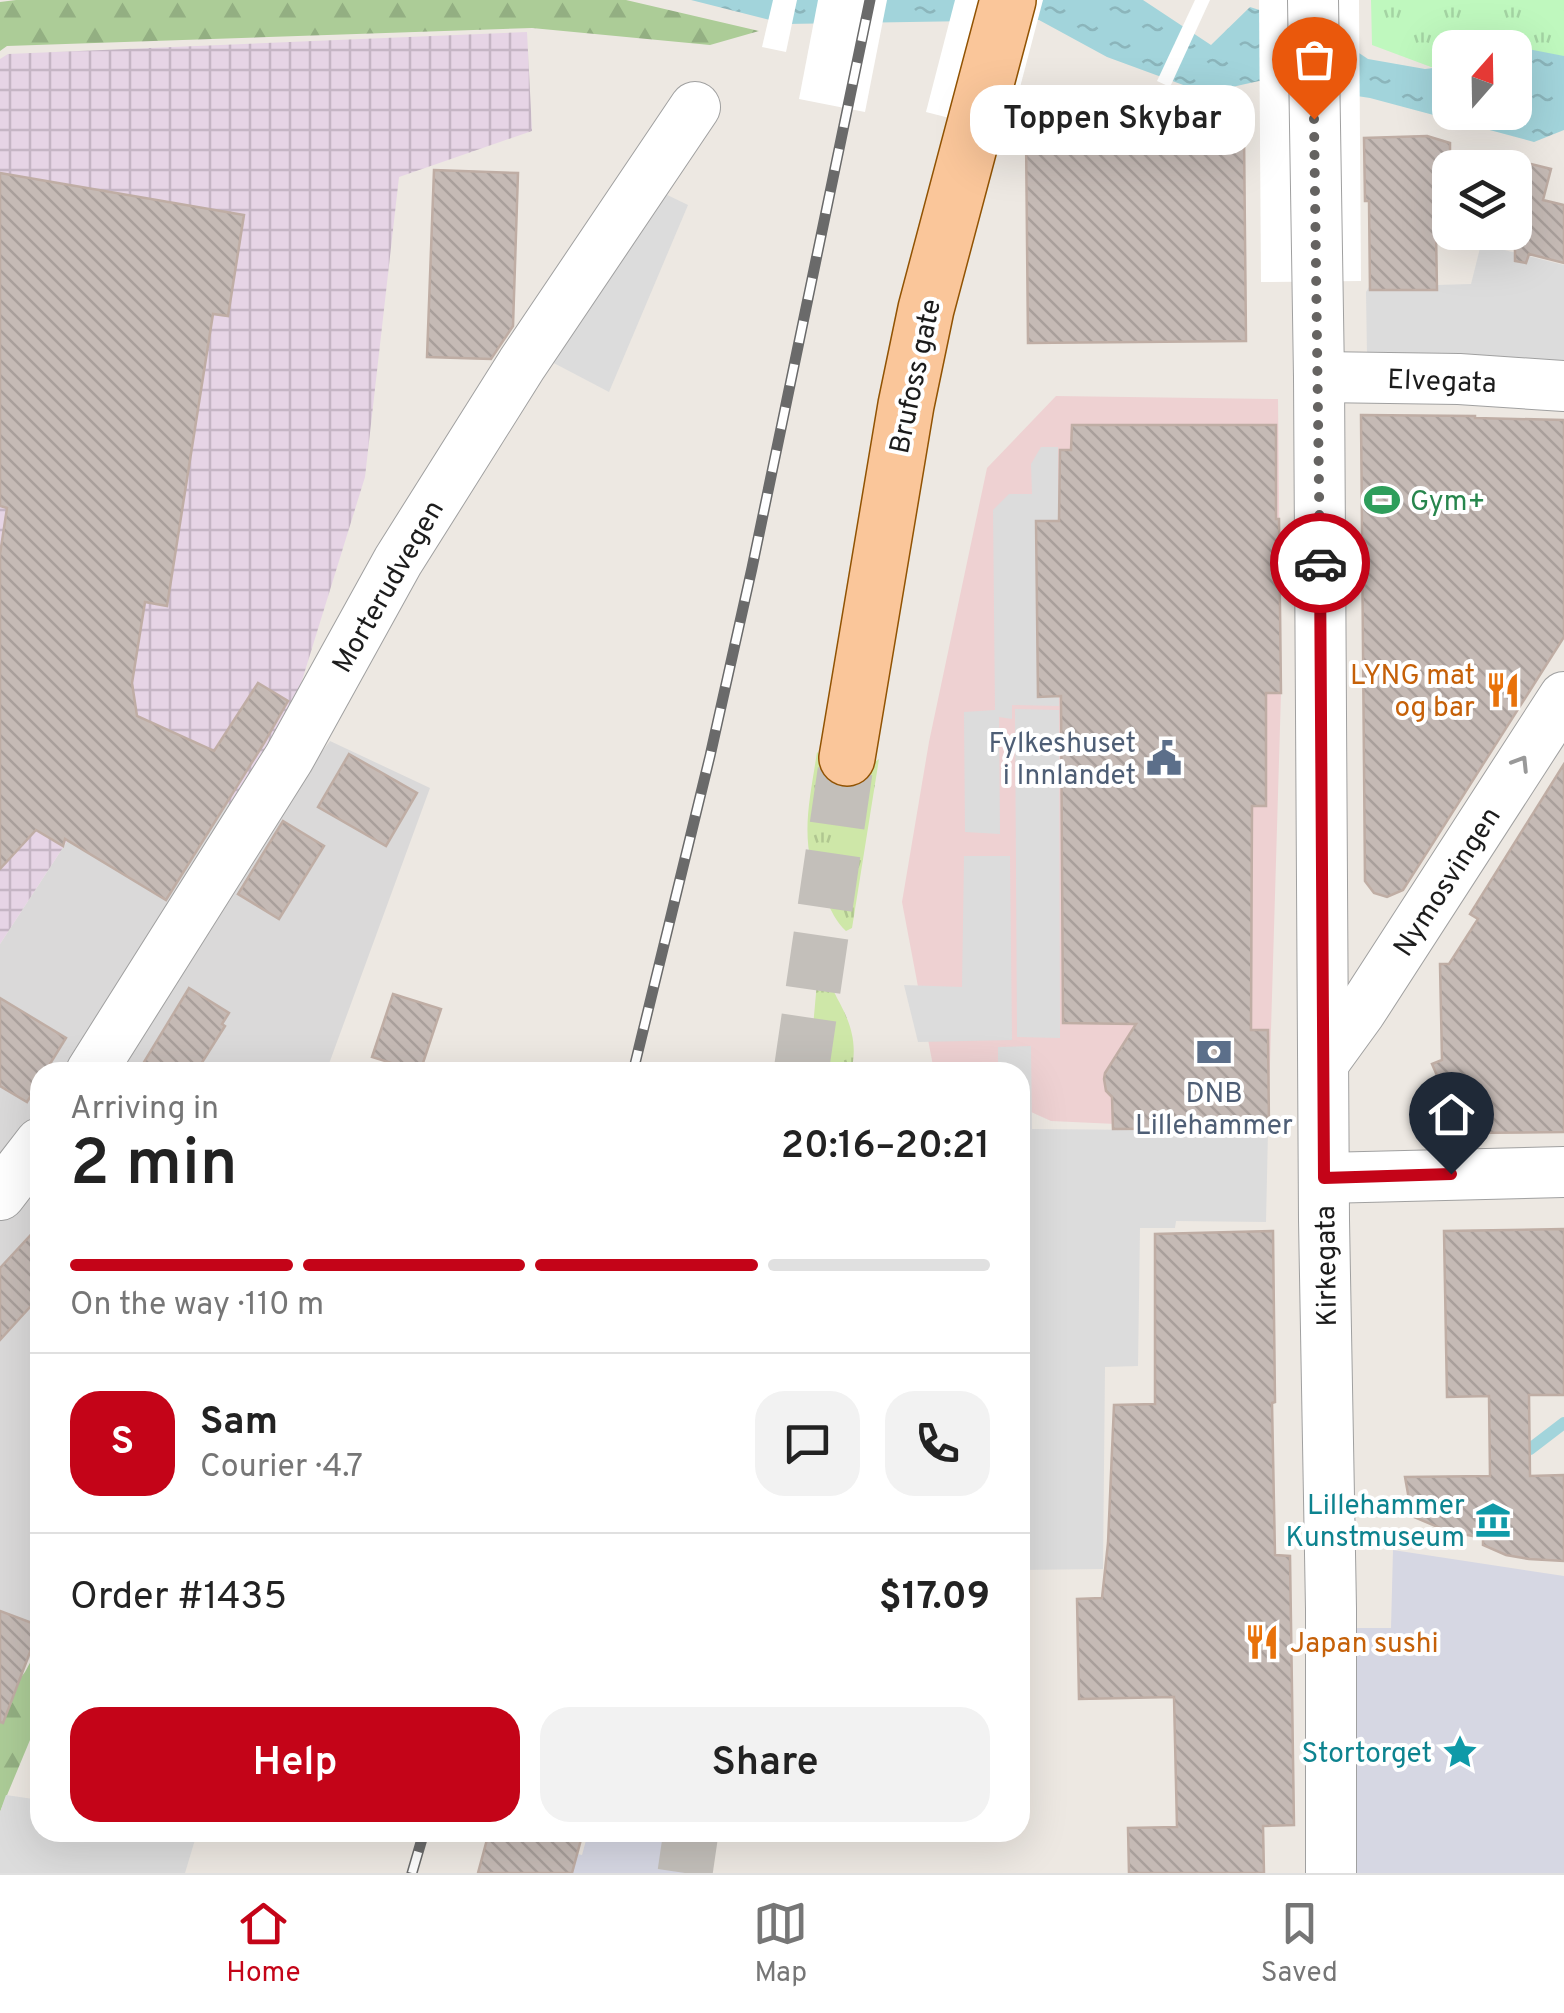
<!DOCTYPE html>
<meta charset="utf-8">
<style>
:root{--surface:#fff;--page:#f2f2f2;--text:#222;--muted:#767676;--line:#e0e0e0;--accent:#c40418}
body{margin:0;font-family:Overpass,sans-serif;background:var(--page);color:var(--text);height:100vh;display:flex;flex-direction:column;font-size:38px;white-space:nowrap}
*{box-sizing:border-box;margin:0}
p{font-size:32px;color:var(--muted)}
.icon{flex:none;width:55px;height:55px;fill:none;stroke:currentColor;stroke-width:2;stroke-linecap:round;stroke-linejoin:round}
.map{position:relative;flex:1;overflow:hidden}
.side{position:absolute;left:30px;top:1062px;width:1000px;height:780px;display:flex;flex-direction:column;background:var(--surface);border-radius:30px;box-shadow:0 10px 40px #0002}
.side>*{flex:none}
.needle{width:65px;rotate:20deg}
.tools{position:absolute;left:1432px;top:30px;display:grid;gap:20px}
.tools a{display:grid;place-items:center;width:100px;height:100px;border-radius:20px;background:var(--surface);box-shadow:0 10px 40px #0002;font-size:50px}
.pin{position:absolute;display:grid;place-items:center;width:85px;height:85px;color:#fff;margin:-102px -42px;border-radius:50% 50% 50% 0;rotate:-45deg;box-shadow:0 0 10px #0007}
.pin .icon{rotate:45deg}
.courier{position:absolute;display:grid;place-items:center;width:100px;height:100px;margin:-50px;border:8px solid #c40418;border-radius:50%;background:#fff;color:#222;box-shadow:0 2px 12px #0007}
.bubble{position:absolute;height:70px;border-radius:30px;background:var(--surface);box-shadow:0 10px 40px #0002;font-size:32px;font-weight:600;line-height:70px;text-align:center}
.headline em{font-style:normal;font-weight:600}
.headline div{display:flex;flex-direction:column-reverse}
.headline{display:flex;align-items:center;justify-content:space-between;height:170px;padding:0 40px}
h1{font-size:65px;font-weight:600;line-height:75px}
.bar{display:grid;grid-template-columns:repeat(4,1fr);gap:15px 10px;align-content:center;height:120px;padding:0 40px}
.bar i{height:12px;border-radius:8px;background:var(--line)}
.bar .current{background:var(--accent)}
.bar p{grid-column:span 4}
.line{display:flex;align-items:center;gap:25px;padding:0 40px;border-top:2px solid var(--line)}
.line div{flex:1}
.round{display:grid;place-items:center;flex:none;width:105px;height:105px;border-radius:30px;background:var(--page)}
.cta{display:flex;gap:20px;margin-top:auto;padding:20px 40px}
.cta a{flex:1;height:115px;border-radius:30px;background:var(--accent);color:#fff;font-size:40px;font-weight:600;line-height:115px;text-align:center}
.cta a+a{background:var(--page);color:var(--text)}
.tab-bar{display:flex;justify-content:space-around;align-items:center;height:140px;border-top:2px solid var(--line);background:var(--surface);font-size:28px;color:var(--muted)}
.tab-bar a{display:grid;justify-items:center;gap:5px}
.tab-bar .current{color:var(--accent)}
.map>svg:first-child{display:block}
</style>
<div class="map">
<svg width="1564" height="1873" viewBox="0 0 1564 1873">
<defs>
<pattern id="industrial-grid" width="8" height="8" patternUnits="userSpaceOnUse" patternTransform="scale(2.5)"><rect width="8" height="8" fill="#e6d4e5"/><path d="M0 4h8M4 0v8" fill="none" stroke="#c5b5c4"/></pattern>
<pattern id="grass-tufts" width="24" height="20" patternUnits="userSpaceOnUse" patternTransform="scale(2.5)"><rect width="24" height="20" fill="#cee7a8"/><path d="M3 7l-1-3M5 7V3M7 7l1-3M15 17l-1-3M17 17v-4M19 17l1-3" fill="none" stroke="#b0c690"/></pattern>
<pattern id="forest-firs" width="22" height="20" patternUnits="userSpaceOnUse" patternTransform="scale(2.5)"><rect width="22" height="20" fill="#accc97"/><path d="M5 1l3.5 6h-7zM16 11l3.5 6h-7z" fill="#93af82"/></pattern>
<pattern id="park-tufts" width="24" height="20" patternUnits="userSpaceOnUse" patternTransform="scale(2.5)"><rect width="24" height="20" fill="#bff8be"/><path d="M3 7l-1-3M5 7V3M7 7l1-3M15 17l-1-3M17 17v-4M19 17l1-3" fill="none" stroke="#a4d4a3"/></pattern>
<pattern id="water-ripples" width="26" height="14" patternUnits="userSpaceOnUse" patternTransform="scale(2.5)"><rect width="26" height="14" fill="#a2d4db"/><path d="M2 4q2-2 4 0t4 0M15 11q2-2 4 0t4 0" fill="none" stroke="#8bb5bb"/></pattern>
<pattern id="building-back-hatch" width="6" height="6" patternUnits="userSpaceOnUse" patternTransform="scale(2.5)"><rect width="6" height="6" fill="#c5bab5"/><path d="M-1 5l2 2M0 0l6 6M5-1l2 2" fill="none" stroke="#a99f9b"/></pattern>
</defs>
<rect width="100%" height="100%" fill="#ede8e2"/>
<!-- residential -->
<polygon fill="#dad9d9" points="330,741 430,788 326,1072 40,1072 40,1643 0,1703 0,944 109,777 275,813"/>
<!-- commercial -->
<polygon fill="#eed1d2" points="1056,396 1278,399 1281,693 1268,1131 1051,1121 1020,1107 1020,1072 934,1071 902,902 929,742 987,468"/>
<!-- industrial -->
<polygon fill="url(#industrial-grid)" points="527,32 532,131 399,177 365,477 291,716 238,806 109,777 0,944 0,59 8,54"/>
<!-- grass -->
<g fill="url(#grass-tufts)">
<path d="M 817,752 L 823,758 L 870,765 L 879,759 L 853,922 L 852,928 L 846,931 C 836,922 831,910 825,898 C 797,847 809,806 817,752 Z"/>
<path d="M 822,978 C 830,984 833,989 837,998 C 851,1023 858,1044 851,1072 L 809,1072 L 817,982 Z"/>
</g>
<!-- forest -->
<g fill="url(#forest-firs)">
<polygon points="16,0 626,0 759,31 710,45 532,28 7,46 0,51 0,2"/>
<polygon points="40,1644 40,1716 0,1812 0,1704 25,1672"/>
</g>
<!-- park -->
<polygon fill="url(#park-tufts)" points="1371,0 1564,0 1564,61 1515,48 1450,48 1450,67 1431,67 1372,45"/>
<!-- parking -->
<g fill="#dcdcdc">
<polygon points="655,189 688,205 609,392 548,360"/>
<polygon points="1481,244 1564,265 1564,365 1459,353 1367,355 1366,292 1369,287 1471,284"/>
<polygon points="1041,447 1058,447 1059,706 1012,705 1012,719 999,717 1000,834 965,832 964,712 995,710 993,510 1009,494 1032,494 1031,464"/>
<polygon points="1015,709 1059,710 1060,1038 1017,1037"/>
<polygon points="964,856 1010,856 1012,1040 918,1042 904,985 962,987"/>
<polygon points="1031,1046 1032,1129 1268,1131 1266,1222 1176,1221 1175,1228 1140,1228 1138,1366 1105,1367 1103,1569 1020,1570 1030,1427 1026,1405 1020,1396 1020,1298 1024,1227 1020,1226 1020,1072 998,1072 998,1047"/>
<polygon points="6,1795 40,1800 40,1832 197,1833 185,1873 0,1873 0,1812"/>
</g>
<!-- plaza -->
<g fill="#d6d7e3">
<polygon points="1393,1550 1564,1576 1564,1873 1356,1873 1356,1628 1391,1628"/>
<polygon points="588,1833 688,1833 687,1873 572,1873 577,1854 582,1855"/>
</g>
<!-- water -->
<polygon fill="url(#water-ripples)" points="691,0 1143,0 1211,45 1250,7 1326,31 1368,59 1425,69 1450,66 1450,112 1515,112 1515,48 1508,47 1512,46 1564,56 1564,130 1534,142 1370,98 1259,81 1205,93 1107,57 1039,20 786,24"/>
<!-- pier -->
<g fill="#fff">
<polygon points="773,0 797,0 786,52 762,47"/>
<polygon points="818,0 887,0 865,112 799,99"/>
<polygon points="955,0 1043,0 1008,133 926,112"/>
<polygon points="1195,0 1210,0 1170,87 1157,81"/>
<polygon points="1259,0 1359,0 1361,281 1261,282"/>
</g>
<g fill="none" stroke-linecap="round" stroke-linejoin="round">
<!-- stream -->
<polyline stroke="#a2d4db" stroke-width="12" points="1530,1449 1564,1423"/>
</g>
<!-- building -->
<g fill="url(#building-back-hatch)" stroke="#bfada4" stroke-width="2.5">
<polygon points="1104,109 1167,109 1167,122 1179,121 1179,133 1244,132 1246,341 1028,343 1026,134 1092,133 1091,123 1104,123"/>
<polygon points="1427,136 1450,143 1450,235 1436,231 1437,290 1370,290 1369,201 1365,201 1364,138"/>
<polygon points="1515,160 1551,169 1543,200 1564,205 1564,263 1529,254 1526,263 1515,261"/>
<polygon points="434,170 518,173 513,326 491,359 427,357"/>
<polygon points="0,173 244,215 228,316 213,314 167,606 145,602 132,683 137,716 214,751 258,683 288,701 264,743 166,900 65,839 63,846 36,830 0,869 0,554 7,508 0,506"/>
<polygon points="1361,415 1475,416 1475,418 1564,420 1564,637 1403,890 1387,897 1374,893 1365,881"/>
<polygon points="1072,425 1276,425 1276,519 1279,519 1281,693 1266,693 1266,806 1252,806 1251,1030 1268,1030 1269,1128 1113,1129 1112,1097 1106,1091 1104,1079 1105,1073 1136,1024 1063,1023 1061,696 1038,697 1036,521 1059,521 1060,450 1071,450"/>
<polygon points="349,754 417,793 386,846 318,807"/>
<polygon points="1564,764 1564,1132 1464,1133 1464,1100 1448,1101 1432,1064 1442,1060 1440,964 1449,964 1478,919 1470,914"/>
<polygon points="283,821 324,846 279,919 238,894"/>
<polygon points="189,988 229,1013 222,1024 225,1026 196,1072 138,1072"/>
<polygon points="393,994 441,1009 420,1072 372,1057"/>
<polygon points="0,998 66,1038 45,1072 40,1072 40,1081 27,1102 0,1086"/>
<polygon points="40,1225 40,1296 0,1340 0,1268"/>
<polygon points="1564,1229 1564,1395 1529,1395 1530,1476 1564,1475 1564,1561 1529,1559 1506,1555 1483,1545 1483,1538 1447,1531 1412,1516 1405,1477 1490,1476 1489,1396 1447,1397 1444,1231"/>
<polygon points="1273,1231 1275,1402 1272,1403 1275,1555 1290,1556 1294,1825 1263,1826 1264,1873 1129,1873 1128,1828 1177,1827 1174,1697 1079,1699 1077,1599 1102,1598 1108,1543 1114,1405 1155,1404 1155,1234"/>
<polygon points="0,1611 40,1626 3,1723 0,1722"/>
<polygon points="489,1832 583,1832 572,1873 478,1873"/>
</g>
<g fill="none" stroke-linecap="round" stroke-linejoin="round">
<!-- primary-tunnel -->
<g stroke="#c3bfba" stroke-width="55" stroke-dasharray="55 28" stroke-linecap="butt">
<polyline points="801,1072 847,758"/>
<polyline points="685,1873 691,1832"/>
</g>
<defs>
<g id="minor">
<polyline points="1313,0 1319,377 1324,1220 1331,1609 1331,1873"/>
<polyline points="1319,377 1459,379 1564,386"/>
<polyline points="1324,1062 1361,1011 1564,697"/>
<polyline points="91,1072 289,758 398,561 522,364 695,107"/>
<polyline points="1324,1178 1564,1172"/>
<polyline points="0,1195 40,1143"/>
</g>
<polyline id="primary" points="847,758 906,405 926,309 1008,0"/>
</defs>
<!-- minor casing -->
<use href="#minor" stroke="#a0a0a0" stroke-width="52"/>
<!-- primary casing -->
<use href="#primary" stroke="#915303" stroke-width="58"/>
<!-- minor -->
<use href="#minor" stroke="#fff" stroke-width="50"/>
<!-- primary -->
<use href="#primary" stroke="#fac69a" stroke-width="55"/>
<defs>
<g id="rail">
<polyline points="633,1072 710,756 752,568 870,0"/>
<polyline points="412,1873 424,1832"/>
</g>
</defs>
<!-- rail casing -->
<use href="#rail" stroke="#6a6a6a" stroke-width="11"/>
<!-- rail -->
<use href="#rail" stroke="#fff" stroke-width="8" stroke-dasharray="22" stroke-linecap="butt"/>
</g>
<!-- one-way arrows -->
<defs><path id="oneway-chevron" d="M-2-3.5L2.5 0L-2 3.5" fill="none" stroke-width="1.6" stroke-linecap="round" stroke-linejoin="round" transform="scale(2.5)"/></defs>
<use stroke="#999" href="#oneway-chevron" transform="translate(1521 763) rotate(-58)"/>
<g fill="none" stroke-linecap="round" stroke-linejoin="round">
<!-- done -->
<polyline stroke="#656361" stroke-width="10" stroke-dasharray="0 18" points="1314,119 1320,563"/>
<!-- route -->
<polyline stroke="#c40418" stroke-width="12" points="1320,563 1324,1178 1451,1174"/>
</g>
<!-- icons -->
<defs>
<symbol id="stadium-bare" viewBox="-9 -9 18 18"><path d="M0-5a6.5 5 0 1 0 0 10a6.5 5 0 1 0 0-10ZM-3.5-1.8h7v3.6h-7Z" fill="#2e9e5b" stroke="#fff" stroke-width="2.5" paint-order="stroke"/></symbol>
<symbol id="restaurant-bare" viewBox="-9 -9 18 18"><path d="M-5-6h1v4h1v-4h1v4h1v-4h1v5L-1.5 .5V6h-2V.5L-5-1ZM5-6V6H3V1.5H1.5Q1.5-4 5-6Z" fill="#e8710a" stroke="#fff" stroke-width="2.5" paint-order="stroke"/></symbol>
<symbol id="civic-bare" viewBox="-9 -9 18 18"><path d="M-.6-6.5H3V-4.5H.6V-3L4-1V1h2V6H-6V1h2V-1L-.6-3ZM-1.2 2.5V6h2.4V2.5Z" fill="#5c6f8a" stroke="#fff" stroke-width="2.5" paint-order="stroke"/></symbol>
<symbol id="bank-bare" viewBox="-9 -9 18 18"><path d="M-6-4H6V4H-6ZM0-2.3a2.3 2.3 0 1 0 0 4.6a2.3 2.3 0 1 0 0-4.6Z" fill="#5c6f8a" stroke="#fff" stroke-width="2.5" paint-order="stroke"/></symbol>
<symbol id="museum-bare" viewBox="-9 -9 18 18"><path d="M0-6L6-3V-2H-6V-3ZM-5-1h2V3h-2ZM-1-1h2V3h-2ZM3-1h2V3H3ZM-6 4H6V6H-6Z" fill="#0f9aa8" stroke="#fff" stroke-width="2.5" paint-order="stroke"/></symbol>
<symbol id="sight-bare" viewBox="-9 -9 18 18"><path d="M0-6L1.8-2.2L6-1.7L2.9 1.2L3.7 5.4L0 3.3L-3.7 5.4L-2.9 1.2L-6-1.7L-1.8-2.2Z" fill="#0f9aa8" stroke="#fff" stroke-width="2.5" paint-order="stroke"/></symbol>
</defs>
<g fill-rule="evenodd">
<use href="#stadium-bare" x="1357" y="475" width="50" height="50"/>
<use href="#restaurant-bare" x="1478" y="665" width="50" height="50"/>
<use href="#civic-bare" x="1139" y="733" width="50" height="50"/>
<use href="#bank-bare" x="1189" y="1027" width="50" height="50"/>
<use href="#museum-bare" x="1468" y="1495" width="50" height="50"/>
<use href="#restaurant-bare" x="1237" y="1617" width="50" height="50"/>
<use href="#sight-bare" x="1435" y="1727" width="50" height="50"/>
</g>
<g text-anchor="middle" stroke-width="8" stroke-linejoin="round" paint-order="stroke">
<!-- street labels -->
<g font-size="28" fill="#1c1c1c" stroke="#fff">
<text transform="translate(914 376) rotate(-78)" y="10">Brufoss gate</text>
<text transform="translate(1442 380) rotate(2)" y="10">Elvegata</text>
<text transform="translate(387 586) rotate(-60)" y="10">Morterudvegen</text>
<text transform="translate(1446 881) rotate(-57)" y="10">Nymosvingen</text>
<text transform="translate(1325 1266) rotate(-91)" y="10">Kirkegata</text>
</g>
<!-- leisure labels -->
<g font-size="28" fill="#27864d" stroke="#fff" text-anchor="start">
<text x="1410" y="510">Gym+</text>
</g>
<!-- food labels -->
<g font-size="28" fill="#c56008" stroke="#fff" text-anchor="end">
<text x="1475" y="684">LYNG mat<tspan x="1475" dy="32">og bar</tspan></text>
<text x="1290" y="1652" text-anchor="start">Japan sushi</text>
</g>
<!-- service labels -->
<g font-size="28" fill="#4e5e75" stroke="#fff" text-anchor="end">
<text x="1136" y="752">Fylkeshuset<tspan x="1136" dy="32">i Innlandet</tspan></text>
<text x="1214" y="1102" text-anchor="middle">DNB<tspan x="1214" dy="32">Lillehammer</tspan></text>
</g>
<!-- culture labels -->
<g font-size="28" fill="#0d838f" stroke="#fff" text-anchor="end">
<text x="1465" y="1514">Lillehammer<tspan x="1465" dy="32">Kunstmuseum</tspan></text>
<text x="1432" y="1762">Stortorget</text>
</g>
</g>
</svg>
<div class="tools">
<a><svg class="needle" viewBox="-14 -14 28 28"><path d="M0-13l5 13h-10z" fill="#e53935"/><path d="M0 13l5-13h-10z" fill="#767676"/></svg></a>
<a><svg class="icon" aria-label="layers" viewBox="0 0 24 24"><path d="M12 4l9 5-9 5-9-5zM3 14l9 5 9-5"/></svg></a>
</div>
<div class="pin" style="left:1314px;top:119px;background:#ea580c"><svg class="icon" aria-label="bag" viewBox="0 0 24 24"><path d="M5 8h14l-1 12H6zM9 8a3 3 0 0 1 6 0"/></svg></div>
<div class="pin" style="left:1451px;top:1174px;background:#1f2937"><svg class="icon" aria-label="home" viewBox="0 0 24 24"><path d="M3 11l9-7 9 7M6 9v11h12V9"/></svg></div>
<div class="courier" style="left:1320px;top:563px"><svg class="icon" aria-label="car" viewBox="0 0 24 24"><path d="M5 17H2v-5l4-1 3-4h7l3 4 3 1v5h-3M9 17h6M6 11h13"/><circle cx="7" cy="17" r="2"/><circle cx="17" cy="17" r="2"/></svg></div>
<div class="bubble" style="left:970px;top:85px;width:285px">Toppen Skybar</div>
<section class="side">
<div class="headline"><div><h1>2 min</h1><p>Arriving in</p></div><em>20:16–20:21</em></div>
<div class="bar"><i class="current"></i><i class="current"></i><i class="current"></i><i></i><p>On the way · 110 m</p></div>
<div class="line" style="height:180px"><b class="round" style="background:var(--accent);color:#fff">S</b><div><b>Sam</b><p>Courier · 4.7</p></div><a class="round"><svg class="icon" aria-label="chat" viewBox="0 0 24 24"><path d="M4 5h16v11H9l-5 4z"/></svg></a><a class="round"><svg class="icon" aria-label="phone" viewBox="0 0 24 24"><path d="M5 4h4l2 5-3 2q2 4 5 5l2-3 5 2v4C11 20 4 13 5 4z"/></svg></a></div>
<div class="line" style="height:130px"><div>Order #1435</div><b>$17.09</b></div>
<div class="cta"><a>Help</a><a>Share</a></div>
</section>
</div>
<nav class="tab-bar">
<a class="current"><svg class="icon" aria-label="home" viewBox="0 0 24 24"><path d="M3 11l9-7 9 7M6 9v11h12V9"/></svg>Home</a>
<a><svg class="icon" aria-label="map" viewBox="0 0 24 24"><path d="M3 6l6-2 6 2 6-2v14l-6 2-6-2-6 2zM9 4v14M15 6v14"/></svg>Map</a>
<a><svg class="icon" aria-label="saved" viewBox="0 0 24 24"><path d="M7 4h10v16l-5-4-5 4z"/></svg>Saved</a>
</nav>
